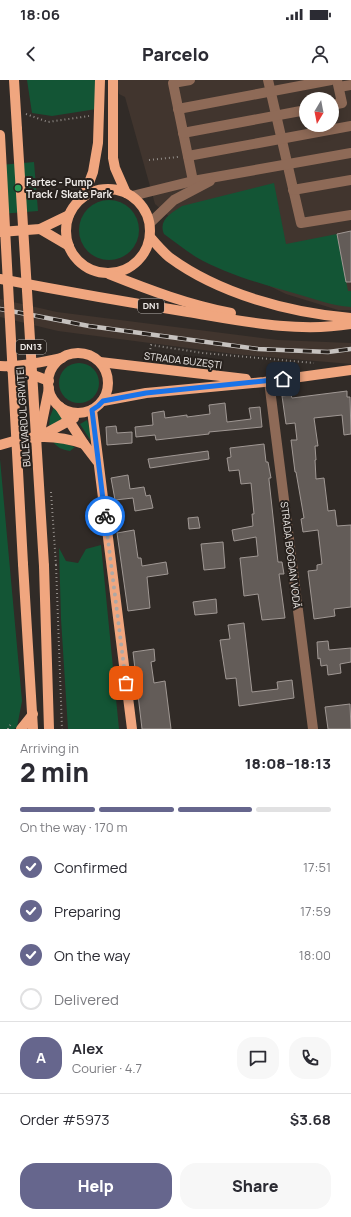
<!DOCTYPE html>
<meta charset="utf-8">
<style>
:root{--surface:#fff;--page:#f7f7f7;--text:#2b2b33;--muted:#7c7c81;--line:#e1e1e2;--accent:#66668d}
body{margin:0;font-family:Manrope,sans-serif;background:var(--page);color:var(--text);height:100vh;display:flex;flex-direction:column;font-size:15px;white-space:nowrap}
*{box-sizing:border-box;margin:0}
p{font-size:13px;color:var(--muted)}
.icon{flex:none;width:22px;height:22px;fill:none;stroke:currentColor;stroke-width:2;stroke-linecap:round;stroke-linejoin:round}
.map{position:relative;height:649px;overflow:hidden}
.side{display:flex;flex-direction:column;background:var(--surface);flex:1}
.side>*{flex:none}
.needle{width:26px;rotate:190deg}
.fabs{position:absolute;left:299px;top:12px;display:grid;gap:8px}
.fabs a{display:grid;place-items:center;width:40px;height:40px;border-radius:50%;background:var(--surface);box-shadow:0 2px 10px #0003;font-size:20px}
.pin{position:absolute;display:grid;place-items:center;width:34px;height:34px;color:#fff;margin:-17px;border-radius:8px;box-shadow:0 2px 6px #0006}
.courier{position:absolute;display:grid;place-items:center;width:40px;height:40px;margin:-20px;border:3px solid #1a73e8;border-radius:50%;background:#fff;color:#222;box-shadow:0 1px 5px #0007}
.overview em{font-style:normal;font-weight:800}
.overview div{display:flex;flex-direction:column-reverse}
.overview{display:flex;align-items:center;justify-content:space-between;height:68px;padding:0 20px}
h1{font-size:26px;font-weight:800;line-height:30px}
.bar{display:grid;grid-template-columns:repeat(4,1fr);gap:6px 4px;align-content:center;height:48px;padding:0 20px}
.bar i{height:5px;border-radius:3px;background:var(--line)}
.bar .active{background:var(--accent)}
.bar p{grid-column:span 4}
.line{display:flex;align-items:center;gap:10px;padding:0 20px;border-top:1px solid var(--line)}
.line div{flex:1}
.round{display:grid;place-items:center;flex:none;width:42px;height:42px;border-radius:16px;background:var(--page)}
ol{padding:0 20px;list-style:none}
li{display:flex;align-items:center;gap:12px;height:44px}
li p{margin-inline-start:auto}
li .icon{padding:4px;border-radius:50%;background:var(--accent);color:#fff;stroke-width:4}
li:last-child{color:var(--muted)}
li i{width:22px;height:22px;border:2px solid var(--line);border-radius:50%}
.button{display:flex;gap:8px;margin-top:auto;padding:8px 20px}
.button a{flex:1;height:46px;border-radius:16px;background:var(--accent);color:#fff;font-size:16px;font-weight:800;line-height:46px;text-align:center}
.button a+a{background:var(--page);color:var(--text)}
.status{display:flex;justify-content:space-between;align-items:center;height:28px;padding:0 20px;background:var(--surface);direction:ltr}
.status svg{height:11px;fill:currentColor}
header{display:flex;justify-content:space-between;align-items:center;height:52px;padding:0 20px;background:var(--surface);font-size:18px;font-weight:800}
.map>svg:first-child{display:block}
</style>
<div class="status"><b>18:06</b><svg viewBox="0 0 49 12"><path d="M0 12V9h3v3zM5 12V6h3v6zM10 12V3h3v9zM15 12V0h3v12zM26 1h20v11H26zM47 4h2v5h-2z"/></svg></div>
<header><svg class="icon" aria-label="back" viewBox="0 0 24 24"><path d="M15 5l-7 7 7 7"/></svg>Parcelo<svg class="icon" aria-label="person" viewBox="0 0 24 24"><circle cx="12" cy="8" r="4"/><path d="M4 21q1-7 8-7t8 7"/></svg></header>
<div class="map">
<svg width="351" height="649" viewBox="0 0 351 649">
<rect width="100%" height="100%" fill="#312b27"/>
<!-- built -->
<g fill="#41352e" fill-rule="evenodd">
<path d="M 116,0 L 351,0 L 351,230 L 338,230 L 286,214 L 234,189 L 181,147 L 155,124 L 125,17 L 119,14 ZM 306,19 L 332,19 L 332,45 L 306,45 Z"/>
<polygon points="0,219 57,232 278,260 351,263 351,284 234,274 58,251 0,237"/>
</g>
<!-- green -->
<g fill="#135535">
<polygon points="27,0 97,0 103,28 52,36 32,33"/>
<polygon points="34,82 38,131 0,134 0,85"/>
<path d="M 274,103 L 286,164 L 337,154 L 348,211 L 351,211 L 351,227 C 332,226 315,219 297,214 C 265,205 225,194 196,177 C 185,170 175,162 164,154 C 158,140 171,133 182,126 Z"/>
<circle cx="109" cy="150" r="30"/>
<circle cx="79" cy="303" r="20"/>
<polygon points="55,324 63,338 49,347 50,337"/>
<polygon points="87,340 96,369 80,344"/>
<path d="M 53,362 L 63,363 L 75,367 L 70,371 C 63,370 58,368 53,362 Z"/>
<polygon points="0,379 22,621 17,647 14,649 0,649"/>
<polygon points="101,465 119,649 68,649 61,539 59,468 66,481 78,483 86,469"/>
</g>
<!-- building -->
<g fill="#635c58" stroke="#a09894">
<polygon points="351,151 351,202 346,202 337,154"/>
<polygon points="347,311 347,317 350,317 351,354 344,355 342,335 314,338 318,366 315,366 316,380 315,380 316,399 324,398 328,431 335,430 337,446 351,445 351,527 334,529 335,536 314,539 308,491 317,490 317,485 322,484 318,450 303,452 301,439 304,438 296,392 295,392 291,360 297,360 295,343 286,344 282,316 291,315 292,318"/>
<polygon points="225,323 227,342 251,339 249,328 260,327 262,347 209,352 209,354 156,360 155,355 136,357 135,347 153,345 152,333 164,331 165,338 187,335 187,337 210,334 209,325"/>
<polygon points="116,346 117,353 132,352 132,363 107,365 106,347"/>
<polygon points="264,364 266,382 268,382 271,398 269,398 269,400 278,482 282,482 284,494 279,494 285,538 262,540 258,514 244,516 240,478 258,476 256,457 234,461 232,450 253,446 252,434 254,434 251,403 241,404 239,390 229,391 227,378 231,377 230,368"/>
<polygon points="208,371 209,379 150,388 148,379"/>
<polygon points="128,395 130,409 144,407 146,416 150,415 153,428 135,431 133,418 115,420 111,398"/>
<polygon points="198,437 200,448 189,449 188,438"/>
<polygon points="134,450 138,478 141,478 142,486 166,482 168,494 147,497 150,528 128,531 117,453"/>
<polygon points="223,462 225,488 204,490 201,464"/>
<polygon points="216,519 217,533 195,535 193,522"/>
<polygon points="244,543 252,612 278,609 277,602 292,600 294,618 239,626 236,598 226,599 220,560 230,559 228,545"/>
<polygon points="328,561 329,570 351,568 351,582 340,584 341,593 328,595 327,585 321,586 320,578 318,579 317,562"/>
<polygon points="154,569 155,581 151,582 154,603 165,601 171,649 142,649 133,572"/>
<polygon points="350,624 351,649 328,649 325,627"/>
</g>
<g fill="none" stroke-linecap="round" stroke-linejoin="round">
<!-- path -->
<g stroke="#928d89" stroke-width="2" stroke-dasharray="1 3" stroke-linecap="butt">
<polyline points="26,34 48,42 89,36"/>
<polyline points="149,80 178,77"/>
<polyline points="149,277 151,265 203,273 314,283"/>
<polyline points="56,485 62,649"/>
<polyline points="8,649 8,648 11,644"/>
</g>
<!-- minor -->
<g stroke="#8e6a57" stroke-width="10">
<polyline points="190,0 173,3 193,101"/>
<polyline points="268,0 301,143 351,135"/>
<polyline points="339,7 351,5"/>
<polyline points="332,25 342,23 337,0"/>
<polyline points="178,29 331,0"/>
<polyline points="183,53 306,30"/>
<polyline points="188,76 351,46"/>
<polyline points="293,110 351,100"/>
<polyline points="132,116 193,101 351,73"/>
<polyline points="150,143 174,120 210,101"/>
<polyline points="269,301 313,649"/>
</g>
<!-- major -->
<g stroke="#f0a67f" stroke-width="10">
<polyline points="14,0 17,49"/>
<polyline points="113,0 113,78 115,88 126,113"/>
<circle cx="108" cy="151" r="42"/>
<polyline points="84,116 93,92 98,63 100,0"/>
<polyline points="40,149 69,166"/>
<polyline points="0,152 40,149 69,135"/>
<path d="M 150,157 C 156,164 162,171 169,177 C 219,214 290,233 351,238"/>
<path d="M 109,194 C 149,210 189,225 231,233"/>
<path d="M 0,199 C 63,211 125,222 188,232 C 242,241 297,253 351,244"/>
<circle cx="78" cy="303" r="30"/>
<polyline points="100,282 246,299"/>
<path d="M 0,286 C 20,287 42,282 62,278"/>
<polyline points="11,288 28,293 49,301"/>
<polyline points="103,321 146,313 264,302 351,290"/>
<polyline points="60,327 84,364 97,381"/>
<polyline points="92,330 132,649"/>
<polyline points="41,356 74,338"/>
<polyline points="39,357 49,308"/>
<path d="M 0,365 C 30,355 55,354 84,364"/>
<polyline points="23,484 33,649"/>
<polyline points="44,486 49,649"/>
<polyline points="21,649 33,634"/>
</g>
<defs>
<polyline id="rail" points="0,229 89,246 258,269 328,272 351,269"/>
</defs>
<!-- rail casing -->
<use href="#rail" stroke="#c6c2bf" stroke-width="4.5"/>
<!-- rail -->
<use href="#rail" stroke="#27211d" stroke-width="3" stroke-dasharray="9" stroke-linecap="butt"/>
<!-- path-bridge -->
<polyline stroke="#928d89" stroke-width="2" stroke-dasharray="1 3" stroke-linecap="butt" points="51,412 56,485"/>
<!-- major-bridge -->
<g stroke="#f0a67f" stroke-width="10">
<polyline points="17,49 44,486"/>
<polyline points="0,55 23,484"/>
</g>
</g>
<g fill="none" stroke-linecap="round" stroke-linejoin="round">
<!-- done -->
<polyline stroke="#ada8a5" stroke-width="4" stroke-dasharray="0 7.2" points="105,436 126,603"/>
<!-- route -->
<polyline stroke="#1a73e8" stroke-width="5" points="105,436 92,330 98,326 103,321 146,313 283,299"/>
</g>
<!-- markers -->
<circle fill="#2e9e5b" stroke="#27211d" stroke-width="1.5" cx="18" cy="108" r="4"/>
<g text-anchor="middle" stroke-width="4" stroke-linejoin="round" paint-order="stroke">
<!-- shield labels -->
<g fill="#27211d" stroke="#b4afac" stroke-width="1">
<rect x="138" y="219" width="26" height="14" rx="3"/>
<rect x="16" y="260" width="30" height="14" rx="3"/>
</g>
<g font-size="9" font-weight="bold" fill="#f0ece9">
<text x="151" y="229">DN1</text>
<text x="31" y="270">DN13</text>
</g>
<!-- poi labels -->
<g font-size="10" font-weight="bold" fill="#f0ece9" stroke="#27211d" text-anchor="start">
<text x="26" y="106">Fartec - Pump<tspan x="26" dy="12">Track / Skate Park</tspan></text>
</g>
<!-- street labels -->
<g font-size="10" fill="#f0ece9" stroke="#27211d">
<text transform="translate(183 280) rotate(7)" y="4">STRADA BUZEȘTI</text>
<text transform="translate(23 337) rotate(-94)" y="4">BULEVARDUL GRIVIȚEI</text>
<text transform="translate(291 475) rotate(83)" y="4">STRADA BOGDAN VODĂ</text>
</g>
</g>
</svg>
<div class="fabs">
<a><svg class="needle" viewBox="-14 -14 28 28"><path d="M0-13l5 13h-10z" fill="#e53935"/><path d="M0 13l5-13h-10z" fill="#7c7c81"/></svg></a>
</div>
<div class="pin" style="left:126px;top:603px;background:#ea580c"><svg class="icon" aria-label="bag" viewBox="0 0 24 24"><path d="M5 8h14l-1 12H6zM9 8a3 3 0 0 1 6 0"/></svg></div>
<div class="pin" style="left:283px;top:299px;background:#1f2937"><svg class="icon" aria-label="home" viewBox="0 0 24 24"><path d="M3 11l9-7 9 7M6 9v11h12V9"/></svg></div>
<div class="courier" style="left:105px;top:436px"><svg class="icon" aria-label="bike" viewBox="0 0 24 24"><circle cx="6" cy="16" r="4"/><circle cx="18" cy="16" r="4"/><path d="M6 16l4-8h5l3 8M10 8l3 8H6M13 5h3"/></svg></div>
</div>
<section class="side">
<div class="overview"><div><h1>2 min</h1><p>Arriving in</p></div><em>18:08–18:13</em></div>
<div class="bar"><i class="active"></i><i class="active"></i><i class="active"></i><i></i><p>On the way · 170 m</p></div>
<ol>
<li><svg class="icon" aria-label="check" viewBox="0 0 24 24"><path d="M5 12l5 5 9-10"/></svg>Confirmed<p>17:51</p></li>
<li><svg class="icon" aria-label="check" viewBox="0 0 24 24"><path d="M5 12l5 5 9-10"/></svg>Preparing<p>17:59</p></li>
<li><svg class="icon" aria-label="check" viewBox="0 0 24 24"><path d="M5 12l5 5 9-10"/></svg>On the way<p>18:00</p></li>
<li><i></i>Delivered</li>
</ol>
<div class="line" style="height:72px"><b class="round" style="background:var(--accent);color:#fff">A</b><div><b>Alex</b><p>Courier · 4.7</p></div><a class="round"><svg class="icon" aria-label="chat" viewBox="0 0 24 24"><path d="M4 5h16v11H9l-5 4z"/></svg></a><a class="round"><svg class="icon" aria-label="phone" viewBox="0 0 24 24"><path d="M5 4h4l2 5-3 2q2 4 5 5l2-3 5 2v4C11 20 4 13 5 4z"/></svg></a></div>
<div class="line" style="height:52px"><div>Order #5973</div><b>$3.68</b></div>
<div class="button"><a>Help</a><a>Share</a></div>
</section>
